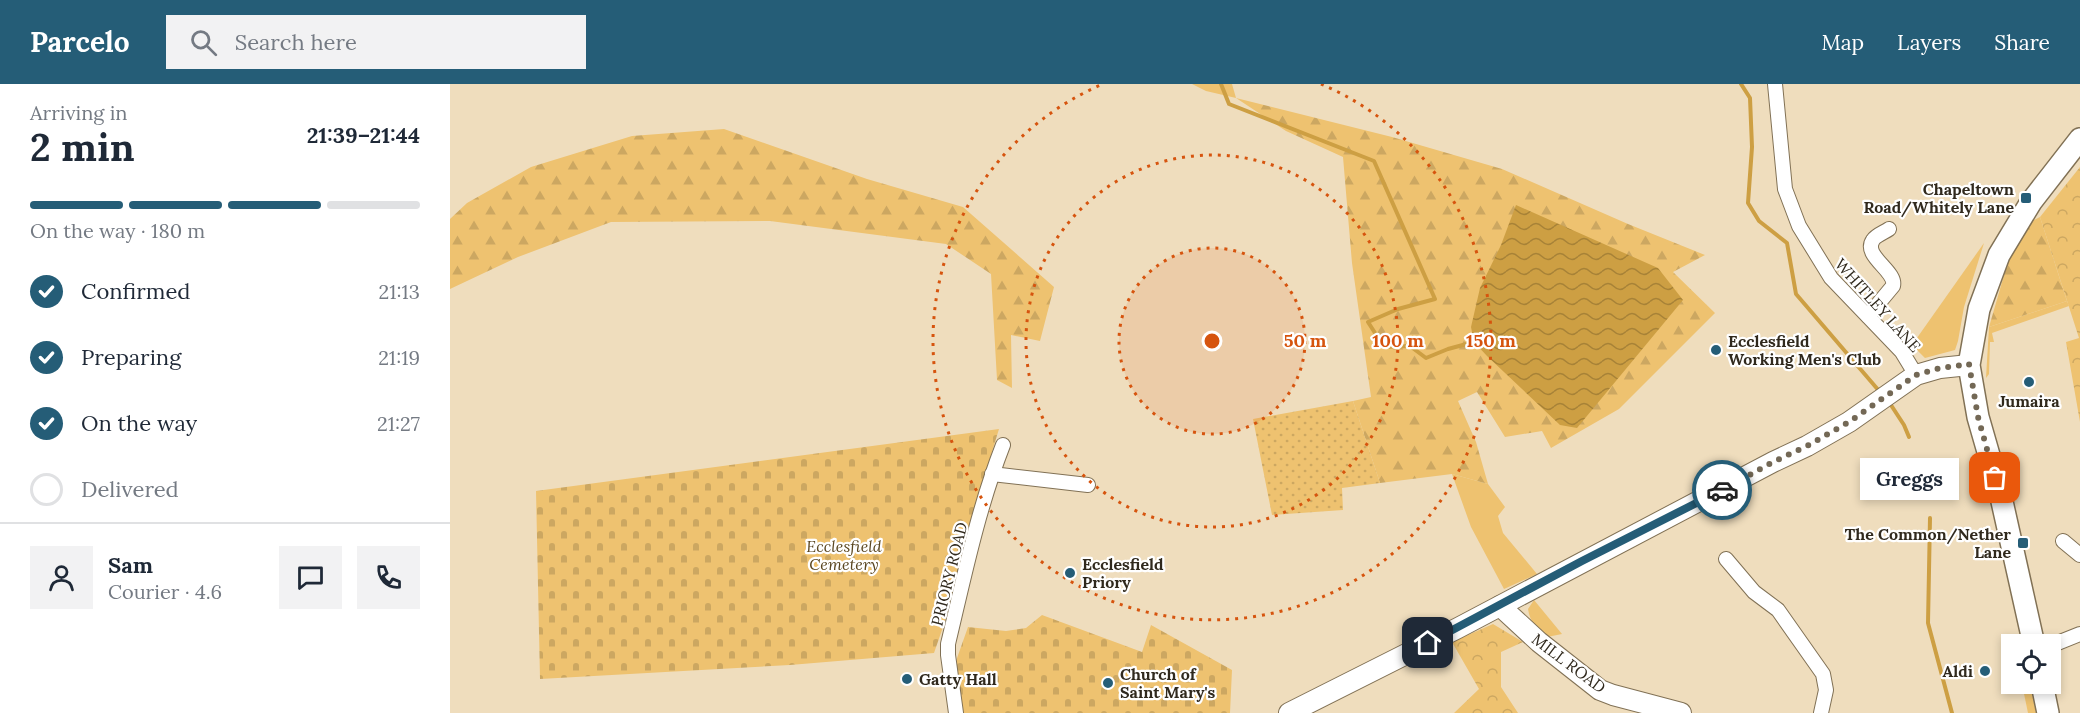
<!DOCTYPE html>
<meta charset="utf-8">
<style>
:root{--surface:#fff;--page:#f2f2f3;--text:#1f2937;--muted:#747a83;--line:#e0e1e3;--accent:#255d77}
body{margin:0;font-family:Lora,serif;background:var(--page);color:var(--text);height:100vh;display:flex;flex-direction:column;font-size:22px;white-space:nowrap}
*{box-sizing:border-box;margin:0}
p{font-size:20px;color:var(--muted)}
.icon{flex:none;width:33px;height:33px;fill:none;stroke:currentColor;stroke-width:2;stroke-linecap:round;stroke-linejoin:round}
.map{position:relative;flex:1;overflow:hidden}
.panel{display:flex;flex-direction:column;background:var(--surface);width:450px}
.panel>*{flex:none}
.controls{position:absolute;left:1551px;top:550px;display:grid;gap:12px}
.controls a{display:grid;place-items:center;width:60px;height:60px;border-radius:0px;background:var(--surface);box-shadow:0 3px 9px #0003;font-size:30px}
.pin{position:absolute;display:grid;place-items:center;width:51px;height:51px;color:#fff;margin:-26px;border-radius:12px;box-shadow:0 3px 9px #0006}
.courier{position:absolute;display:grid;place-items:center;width:60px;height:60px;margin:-30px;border:4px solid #255d77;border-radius:50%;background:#fff;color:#222;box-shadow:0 2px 8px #0007}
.bubble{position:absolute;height:42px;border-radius:0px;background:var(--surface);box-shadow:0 3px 9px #0003;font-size:20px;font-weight:800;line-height:42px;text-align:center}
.head em{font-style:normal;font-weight:800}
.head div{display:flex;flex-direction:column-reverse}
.head{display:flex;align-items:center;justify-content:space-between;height:102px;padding:0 30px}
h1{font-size:39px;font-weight:800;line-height:45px}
.bar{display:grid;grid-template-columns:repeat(4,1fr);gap:9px 6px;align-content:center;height:72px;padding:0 30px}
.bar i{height:8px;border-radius:4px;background:var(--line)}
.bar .on{background:var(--accent)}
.bar p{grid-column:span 4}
.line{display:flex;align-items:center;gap:15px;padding:0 30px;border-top:2px solid var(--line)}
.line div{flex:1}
.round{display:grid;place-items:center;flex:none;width:63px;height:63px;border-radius:0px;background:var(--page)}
ol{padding:0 30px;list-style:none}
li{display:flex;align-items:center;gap:18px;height:66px}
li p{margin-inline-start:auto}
li .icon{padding:6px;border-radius:50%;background:var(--accent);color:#fff;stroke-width:4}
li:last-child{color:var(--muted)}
li i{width:33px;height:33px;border:3px solid var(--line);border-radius:50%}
header{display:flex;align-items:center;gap:36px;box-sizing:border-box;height:84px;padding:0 30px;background:var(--accent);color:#fff}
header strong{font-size:28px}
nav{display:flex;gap:33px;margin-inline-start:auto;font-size:21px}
.search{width:420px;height:54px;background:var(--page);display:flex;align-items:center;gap:15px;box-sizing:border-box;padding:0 21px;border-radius:0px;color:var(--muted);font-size:22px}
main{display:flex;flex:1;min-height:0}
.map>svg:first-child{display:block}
</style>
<header>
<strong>Parcelo</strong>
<div class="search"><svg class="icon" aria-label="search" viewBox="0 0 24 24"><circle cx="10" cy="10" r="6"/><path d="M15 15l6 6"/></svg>Search here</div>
<nav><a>Map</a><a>Layers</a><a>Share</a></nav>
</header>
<main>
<section class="panel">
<div class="head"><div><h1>2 min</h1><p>Arriving in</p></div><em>21:39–21:44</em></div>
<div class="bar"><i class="on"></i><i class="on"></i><i class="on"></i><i></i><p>On the way · 180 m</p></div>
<ol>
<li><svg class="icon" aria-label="check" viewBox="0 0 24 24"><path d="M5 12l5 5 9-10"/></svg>Confirmed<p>21:13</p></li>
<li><svg class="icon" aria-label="check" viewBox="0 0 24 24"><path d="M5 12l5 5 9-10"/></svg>Preparing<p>21:19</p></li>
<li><svg class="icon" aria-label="check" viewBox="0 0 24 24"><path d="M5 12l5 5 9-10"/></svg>On the way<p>21:27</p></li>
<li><i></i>Delivered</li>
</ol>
<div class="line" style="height:108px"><a class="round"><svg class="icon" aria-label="person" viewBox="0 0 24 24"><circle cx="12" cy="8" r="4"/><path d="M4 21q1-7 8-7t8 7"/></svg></a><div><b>Sam</b><p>Courier · 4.6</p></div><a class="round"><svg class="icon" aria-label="chat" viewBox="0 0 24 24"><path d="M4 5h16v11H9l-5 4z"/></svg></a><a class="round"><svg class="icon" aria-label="phone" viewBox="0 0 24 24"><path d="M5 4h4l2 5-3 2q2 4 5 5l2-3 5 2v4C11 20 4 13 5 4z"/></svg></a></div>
</section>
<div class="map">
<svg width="1630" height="629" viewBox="0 0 1630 629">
<defs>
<pattern id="forest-firs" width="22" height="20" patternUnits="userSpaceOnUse" patternTransform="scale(1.5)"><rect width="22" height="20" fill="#eec270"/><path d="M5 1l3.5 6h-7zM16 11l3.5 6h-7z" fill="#cca761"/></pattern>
<pattern id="cemetery-stones" width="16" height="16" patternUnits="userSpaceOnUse" patternTransform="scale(1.5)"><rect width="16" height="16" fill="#eec270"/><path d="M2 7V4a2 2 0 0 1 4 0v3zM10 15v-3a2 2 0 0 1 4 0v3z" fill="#cca761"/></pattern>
<pattern id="park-crowns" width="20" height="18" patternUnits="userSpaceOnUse" patternTransform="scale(1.5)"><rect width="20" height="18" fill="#eec270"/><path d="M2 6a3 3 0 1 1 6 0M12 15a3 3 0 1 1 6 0" fill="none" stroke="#cca761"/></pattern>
<pattern id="garden-dots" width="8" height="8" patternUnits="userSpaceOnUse" patternTransform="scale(1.5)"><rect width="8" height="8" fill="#eec270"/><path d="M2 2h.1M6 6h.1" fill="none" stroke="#cca761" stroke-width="1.8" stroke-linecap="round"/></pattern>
<pattern id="water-waves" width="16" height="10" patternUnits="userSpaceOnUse" patternTransform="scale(1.5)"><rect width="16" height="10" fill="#cd9f43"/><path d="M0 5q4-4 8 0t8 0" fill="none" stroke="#a78237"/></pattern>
</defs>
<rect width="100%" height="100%" fill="#efddbd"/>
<!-- grass -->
<g fill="#eec270">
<polygon points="742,0 782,0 786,14 756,7"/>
<polygon points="1534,159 1514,223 1508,257 1505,266 1475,274 1462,261"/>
<polygon points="1617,217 1619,222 1542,249 1544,258 1540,258 1539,290 1536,294 1539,243"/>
<polygon points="1002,390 1038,400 1055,423 1048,432 1053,449 1087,490 1054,505 1021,443"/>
<path d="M 1084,516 L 1112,550 L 1097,553 C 1088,545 1080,539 1078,525 Z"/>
<polygon points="1572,600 1580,600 1586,629 1578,629"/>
</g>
<!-- forest -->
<g fill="url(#forest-firs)">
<polygon points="786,14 942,53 1052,85 1178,140 1255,171 1223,188 1265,229 1169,325 1101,364 1092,347 1055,353 1027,308 1008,317 1026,358 1038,400 1002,390 930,399 903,317 921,313 902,179 893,73 836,47"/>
<polygon points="274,45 417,95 513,123 604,203 590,257 561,251 562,304 547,296 541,190 496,160 320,137 161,138 68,173 0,205 0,135 17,119 81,83 182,52"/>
<polygon points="1590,133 1617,217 1539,243 1559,174 1578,139"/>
</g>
<!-- cemetery -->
<g fill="url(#cemetery-stones)">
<polygon points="549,345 525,423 493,543 484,569 340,581 90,595 86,407"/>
<polygon points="592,531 692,568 701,541 782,586 780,629 513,629 506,577 518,543 556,547 576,544"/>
</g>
<!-- park -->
<g fill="url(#park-crowns)">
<polygon points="1630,83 1630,338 1616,258 1629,254 1590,133"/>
<polygon points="1043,540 1073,558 1051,568 1051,603 1068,629 1004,629 1029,605 1002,558"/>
</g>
<!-- garden -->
<polygon fill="url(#garden-dots)" points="903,317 930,399 892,404 893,426 822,431 803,335"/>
<!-- water -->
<polygon fill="url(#water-waves)" points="1066,121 1208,184 1233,216 1127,344 1110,341 1037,272 1024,258 1021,243 1030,204 1051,161"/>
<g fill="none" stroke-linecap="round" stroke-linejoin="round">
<!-- stream -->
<g stroke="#cd9f43" stroke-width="4">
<polyline points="771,0 779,20 924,77 985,215 948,225 918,238 934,263 960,262 976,274 998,265 1024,258"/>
<polyline points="1291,0 1300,14 1302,63 1298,119 1309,137 1337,159 1346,210 1430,308"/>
<polyline points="1439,318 1454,341 1459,353"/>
<polyline points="1480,434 1478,539 1502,629"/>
</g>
<defs>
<g id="street">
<polyline points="1325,0 1335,105 1349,142 1381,194 1452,268 1466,291"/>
<path d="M 1418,232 L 1443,202 C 1447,187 1412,172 1423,156 C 1426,151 1435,148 1439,145"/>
<polyline points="542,390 638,401"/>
<polyline points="1613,457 1630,471"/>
<polyline points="1276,475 1304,508 1328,526 1373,590 1376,606 1371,629"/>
<polyline points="1600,562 1630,550"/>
<path d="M 506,629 L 498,571 L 498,560 C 514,493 528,425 553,361"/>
</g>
<g id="secondary">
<polyline points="1050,522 1089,558 1150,606 1163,611 1231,629"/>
<polyline points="839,629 1008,544 1323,378 1357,362 1399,338 1466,291 1490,284 1519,281"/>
</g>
<g id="primary">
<polyline points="1584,561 1551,413 1528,333 1519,281 1529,225 1549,171 1581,118 1630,55"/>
<polyline points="1592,600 1598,629"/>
</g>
</defs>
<!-- street casing -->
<use href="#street" stroke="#817155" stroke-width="16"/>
<!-- secondary casing -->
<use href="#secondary" stroke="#817155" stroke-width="22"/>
<!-- primary casing -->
<use href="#primary" stroke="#817155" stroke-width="24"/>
<!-- street -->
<use href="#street" stroke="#fff" stroke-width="14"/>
<!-- secondary -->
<use href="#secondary" stroke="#fff" stroke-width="20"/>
<!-- primary -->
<use href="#primary" stroke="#fff" stroke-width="21"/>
</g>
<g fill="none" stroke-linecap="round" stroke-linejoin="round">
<!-- done -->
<polyline stroke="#736855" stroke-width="6" stroke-dasharray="0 10.8" points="1272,406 1323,378 1357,362 1399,338 1466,291 1490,284 1519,280 1528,333 1545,394"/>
<!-- route -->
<polyline stroke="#255d77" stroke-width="8" points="978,559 1132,477 1272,406"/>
</g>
<!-- distance rings -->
<circle cx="762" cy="257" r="93" fill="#d6540e" fill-opacity=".12"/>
<g fill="none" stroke="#d6540e" stroke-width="3" stroke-dasharray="3 6">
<circle cx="762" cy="257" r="93"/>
<circle cx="762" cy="257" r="186"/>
<path d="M871 0A279 279 0 1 1 653 0"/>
</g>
<!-- markers -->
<g fill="#255d77" stroke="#fff" stroke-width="2">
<rect x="1570" y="108" width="12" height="12" rx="3"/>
<circle cx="1266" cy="266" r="6"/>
<circle cx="1579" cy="298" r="6"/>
<rect x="1567" y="453" width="12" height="12" rx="3"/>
<circle cx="620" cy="489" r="6"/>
<circle cx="1535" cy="587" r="6"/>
<circle cx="457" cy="595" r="6"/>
<circle cx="658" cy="599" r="6"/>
</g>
<g text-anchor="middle" stroke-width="4.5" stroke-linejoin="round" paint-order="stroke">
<!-- poi labels -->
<g font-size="16" font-weight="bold" fill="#30291d" stroke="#fff" text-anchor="start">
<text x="1564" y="111" text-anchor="end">Chapeltown<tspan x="1564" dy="18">Road/Whitely Lane</tspan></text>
<text x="1278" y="263">Ecclesfield<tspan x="1278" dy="18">Working Men's Club</tspan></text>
<text x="1579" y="323" text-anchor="middle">Jumaira</text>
<text x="1561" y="456" text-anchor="end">The Common/Nether<tspan x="1561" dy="18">Lane</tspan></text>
<text x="632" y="486">Ecclesfield<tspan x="632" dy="18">Priory</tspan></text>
<text x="1523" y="593" text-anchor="end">Aldi</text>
<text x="670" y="596">Church of<tspan x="670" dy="18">Saint Mary's</tspan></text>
<text x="469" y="601">Gatty Hall</text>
</g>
<!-- street labels -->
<g font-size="16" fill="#30291d" stroke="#fff">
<text transform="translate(1428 221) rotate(48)" y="6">WHITLEY LANE</text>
<text transform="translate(499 490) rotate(-76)" y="6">PRIORY ROAD</text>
<text transform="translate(1119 579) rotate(37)" y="6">MILL ROAD</text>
</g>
<!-- park labels -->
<g font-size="16" font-style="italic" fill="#59451f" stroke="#fff">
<text x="394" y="468">Ecclesfield<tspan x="394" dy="18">Cemetery</tspan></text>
</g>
</g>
<circle cx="762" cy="257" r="9" fill="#d6540e" stroke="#fff" stroke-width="3"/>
<g font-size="18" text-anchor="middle" font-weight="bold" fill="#d6540e" stroke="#fff" stroke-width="4.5" stroke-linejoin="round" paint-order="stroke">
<text x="855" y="263">50 m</text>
<text x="948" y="263">100 m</text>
<text x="1041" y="263">150 m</text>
</g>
</svg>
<div class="controls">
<a><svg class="icon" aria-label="locate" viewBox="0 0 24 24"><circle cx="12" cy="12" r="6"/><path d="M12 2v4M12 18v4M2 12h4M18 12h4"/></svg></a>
</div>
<div class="pin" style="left:1545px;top:394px;background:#ea580c"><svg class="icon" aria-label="bag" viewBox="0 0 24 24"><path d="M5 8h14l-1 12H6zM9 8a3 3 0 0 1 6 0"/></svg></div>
<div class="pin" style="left:978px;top:559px;background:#1f2937"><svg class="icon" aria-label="home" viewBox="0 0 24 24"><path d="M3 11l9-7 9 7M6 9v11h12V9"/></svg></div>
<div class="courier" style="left:1272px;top:406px"><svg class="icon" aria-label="car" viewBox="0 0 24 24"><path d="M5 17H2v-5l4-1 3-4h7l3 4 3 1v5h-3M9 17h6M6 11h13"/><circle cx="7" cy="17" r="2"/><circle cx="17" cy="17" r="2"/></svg></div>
<div class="bubble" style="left:1410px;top:374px;width:99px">Greggs</div>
</div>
</main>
